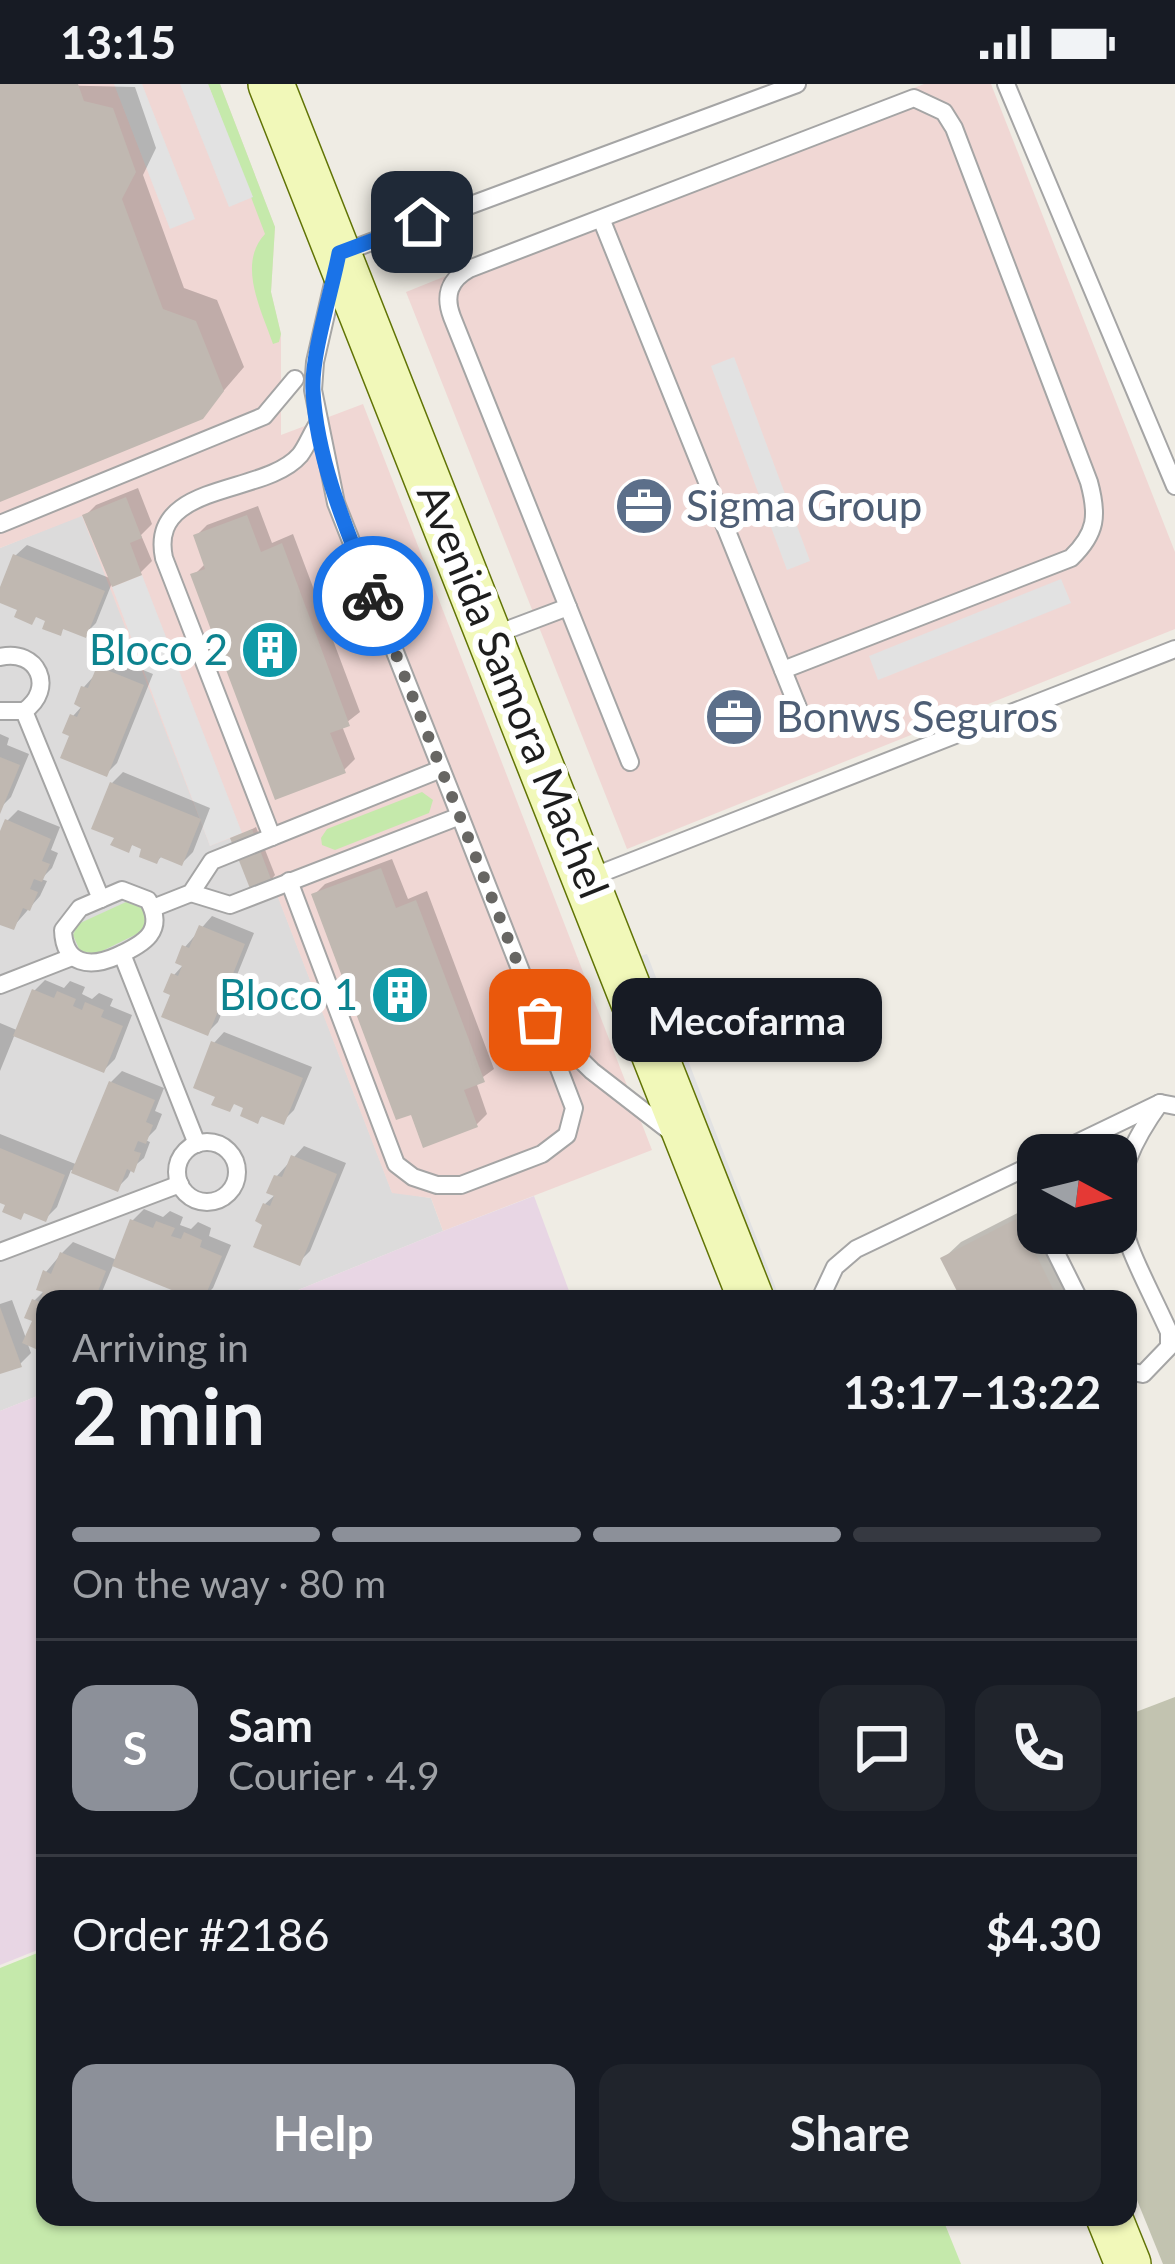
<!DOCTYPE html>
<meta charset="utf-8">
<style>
:root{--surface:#171b24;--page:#20242c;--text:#f1f3f6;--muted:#9ea1a6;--line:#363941;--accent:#8c9099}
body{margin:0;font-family:Lato,sans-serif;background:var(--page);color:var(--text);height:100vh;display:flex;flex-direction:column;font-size:45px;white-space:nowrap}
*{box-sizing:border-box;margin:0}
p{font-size:39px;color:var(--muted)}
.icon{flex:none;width:66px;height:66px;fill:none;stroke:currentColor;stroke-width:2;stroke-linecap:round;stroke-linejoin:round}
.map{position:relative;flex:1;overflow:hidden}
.panel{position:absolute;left:36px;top:1206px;width:1101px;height:936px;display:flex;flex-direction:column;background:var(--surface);border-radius:24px;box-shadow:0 3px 9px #0004}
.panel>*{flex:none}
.needle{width:78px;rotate:97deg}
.buttons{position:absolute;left:1017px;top:1050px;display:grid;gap:24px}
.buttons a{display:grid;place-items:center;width:120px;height:120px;border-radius:24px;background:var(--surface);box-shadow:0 3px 9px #0004;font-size:60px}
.pin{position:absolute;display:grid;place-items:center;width:102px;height:102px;color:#fff;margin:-51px;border-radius:24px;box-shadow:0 6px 18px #0006}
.courier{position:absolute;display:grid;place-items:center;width:120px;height:120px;margin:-60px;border:9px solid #1a73e8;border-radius:50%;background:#fff;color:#222;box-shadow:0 3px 15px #0007}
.bubble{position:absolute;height:84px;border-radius:24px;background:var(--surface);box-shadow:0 3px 9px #0004;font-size:39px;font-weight:700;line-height:84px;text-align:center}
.overview em{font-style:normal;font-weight:700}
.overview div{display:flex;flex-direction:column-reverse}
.overview{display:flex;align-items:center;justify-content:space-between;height:204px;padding:0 36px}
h1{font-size:78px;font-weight:700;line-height:90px}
.bar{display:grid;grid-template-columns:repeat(4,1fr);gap:18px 12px;align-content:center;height:144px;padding:0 36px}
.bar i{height:15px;border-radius:9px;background:var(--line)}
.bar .active{background:var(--accent)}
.bar p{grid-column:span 4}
.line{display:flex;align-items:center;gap:30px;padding:0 36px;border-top:3px solid var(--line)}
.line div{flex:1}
.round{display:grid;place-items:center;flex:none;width:126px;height:126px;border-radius:24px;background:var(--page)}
.primary-button{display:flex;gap:24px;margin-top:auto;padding:24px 36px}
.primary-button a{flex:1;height:138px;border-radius:24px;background:var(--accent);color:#fff;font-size:48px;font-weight:700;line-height:138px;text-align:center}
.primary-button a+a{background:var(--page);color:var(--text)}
.status{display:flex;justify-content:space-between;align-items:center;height:84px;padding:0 60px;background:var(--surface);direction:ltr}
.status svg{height:33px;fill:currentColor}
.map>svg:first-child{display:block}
</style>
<div class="status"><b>13:15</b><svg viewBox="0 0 49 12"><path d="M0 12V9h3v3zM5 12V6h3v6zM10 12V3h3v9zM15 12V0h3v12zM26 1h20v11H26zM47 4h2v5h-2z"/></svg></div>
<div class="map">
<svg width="1175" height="2180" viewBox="0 0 1175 2180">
<rect width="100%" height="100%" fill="#efece4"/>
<!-- residential -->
<polygon fill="#dcdbdb" points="82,431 252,745 392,1108 431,1114 443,1147 276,1215 45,1215 45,1309 0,1327 0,464"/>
<!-- commercial -->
<g fill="#f0d7d4">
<polygon points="0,0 220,0 275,143 271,208 281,250 281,351 363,320 652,1066 443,1147 431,1114 392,1109 252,746 210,762 82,432 0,464"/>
<polygon points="924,0 991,0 1175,468 1175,545 627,765 406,208"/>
</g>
<!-- industrial -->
<g fill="#e8d6e4">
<polygon points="534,1112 572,1215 276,1215 443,1147"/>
<polygon points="45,1309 45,1863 0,1881 0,1327"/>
</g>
<!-- construction -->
<polygon fill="#c2c3b0" points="1175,1613 1175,2180 1163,2180 1128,2094 1128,1631"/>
<!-- grass -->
<g fill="#c5e9ab">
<path d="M 208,0 L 220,0 L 275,143 L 271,208 L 281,250 L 279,258 L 273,260 C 261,225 237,180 265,150 Z"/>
<polygon points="422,708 433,716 429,729 335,766 322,761 321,754 327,745"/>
<polygon points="126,818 142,824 146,836 143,847 96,870 80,867 73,851 78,840"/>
<polygon points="45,1866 45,2133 942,2133 961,2180 0,2180 0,1884"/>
</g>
<!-- parking -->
<g fill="#e2e2e2">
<polygon points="114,0 142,0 195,135 170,145"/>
<polygon points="180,0 208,0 253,113 229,123"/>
<polygon points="734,273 810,477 787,486 711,282"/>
<polygon points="142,491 242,749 210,762 112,503"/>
<polygon points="1061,495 1071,519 878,596 869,572"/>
<polygon points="647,870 780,1215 774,1215 640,872"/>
</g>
<!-- shadow -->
<g fill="#0003">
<polygon points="0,0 135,3 156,64 143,91 184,204 217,216 244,283 201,333 0,415"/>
<polygon points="138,404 152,440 141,451 152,477 141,488 112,499 96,539 85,550 66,542 60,548 49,536 0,516 16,471 27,461 112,495 85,432 96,421"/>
<polygon points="258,422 272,459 293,450 360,628 342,642 355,675 344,686 194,491 206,479 196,452 207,441"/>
<polygon points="111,573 153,590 117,679 106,690 73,650 73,632 83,621 84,603"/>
<polygon points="0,650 9,654 7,661 29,670 11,713 0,724"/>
<polygon points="123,688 210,724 193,768 182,779 163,771 157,777 145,763 134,759 128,765 112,699"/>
<polygon points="18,726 60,743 51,766 58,769 52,784 41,795 47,797 40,812 13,843 0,838 0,754 7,737"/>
<polygon points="256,743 275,791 271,796 234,755"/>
<polygon points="392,775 408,815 427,807 494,985 476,998 487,1030 476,1041 314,811 325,800"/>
<polygon points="212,832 254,849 218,938 207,949 174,909 174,891 184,880 185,863"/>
<polygon points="45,896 64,904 70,897 85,903 82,910 92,915 99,909 113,915 110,922 132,931 115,975 104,986 15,950 0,987 0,939 19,947 34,907"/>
<polygon points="224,948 312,983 294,1026 283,1037 264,1030 258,1036 247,1023 219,1011 214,959"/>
<polygon points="122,987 164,1004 155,1027 162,1030 156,1045 145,1056 150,1058 144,1074 132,1084 128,1093 117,1104 71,1086 57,1123 46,1134 0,1115 0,1050 78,1081 111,998"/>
<polygon points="304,1062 346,1079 310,1167 299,1178 266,1139 265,1120 276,1110 277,1092"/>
<polygon points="1035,1120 1038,1149 1082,1215 964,1215 944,1174 961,1158"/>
<polygon points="144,1125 163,1133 170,1127 183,1133 180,1141 191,1145 198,1138 211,1144 209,1152 231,1161 213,1204 202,1215 114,1179 99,1215 45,1215 45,1265 27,1258 31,1269 20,1280 0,1287 0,1220 12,1216 27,1257 35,1236 34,1217 45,1206 46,1188 62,1169 73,1158 117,1176 133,1136"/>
</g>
<!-- building -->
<g fill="#c0b8b1">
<polygon points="0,0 78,0 84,17 113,24 136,88 122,115 163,225 196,237 224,307 203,335 0,418"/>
<polygon points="126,413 142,454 130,459 142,491 112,503 82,431"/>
<polygon points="247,431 261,468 282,459 350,642 330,649 346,689 275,716 190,490 205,485 193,451"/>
<polygon points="13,470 105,507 86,554 63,545 61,552 42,545 45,537 36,533 32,541 14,533 17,526 0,519 0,503"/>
<polygon points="97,582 144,601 107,693 60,674 69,652 62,649 70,630 77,633 81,624 74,620 81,602 88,604"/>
<polygon points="0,673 20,681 0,730"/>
<polygon points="110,698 201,735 182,782 160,773 157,780 139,773 141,765 132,761 129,769 110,761 114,754 91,745"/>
<polygon points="5,735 51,755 42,777 50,780 42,798 34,795 30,805 38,808 30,827 23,824 14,846 0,841 0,747"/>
<polygon points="252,745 272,798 251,807 230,754"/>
<polygon points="381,784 396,824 416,816 485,998 464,1006 478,1043 423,1064 411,1031 396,1036 311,810"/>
<polygon points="199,841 245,860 208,952 161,933 170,911 163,908 171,889 178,892 182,882 175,879 182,861 189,864"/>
<polygon points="32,905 54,914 57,907 76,915 73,922 82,926 85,918 104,926 101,933 123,942 104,989 13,952"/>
<polygon points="211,957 303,994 284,1041 261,1032 258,1040 240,1032 243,1024 234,1020 230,1028 211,1021 215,1013 193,1004"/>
<polygon points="109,997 155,1016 146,1038 153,1041 146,1060 138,1057 134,1067 141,1069 134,1089 127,1085 118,1108 71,1089"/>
<polygon points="0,1064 65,1091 46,1138 24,1129 21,1136 2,1128 5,1121 0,1119"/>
<polygon points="291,1071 337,1090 300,1182 253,1163 262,1141 255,1137 263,1119 270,1122 274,1112 266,1109 274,1091 282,1093"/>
<polygon points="1018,1134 1058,1215 961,1215 940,1174"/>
<polygon points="130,1135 153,1144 156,1137 175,1144 171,1152 181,1155 184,1148 202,1156 200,1163 222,1172 204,1215 194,1215 112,1182"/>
<polygon points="60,1168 106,1187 95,1215 45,1215 45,1269 22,1259 32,1237 24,1234 32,1215 40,1218 43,1208 36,1206 43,1186 51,1190"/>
<polygon points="0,1223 22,1283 0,1290"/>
</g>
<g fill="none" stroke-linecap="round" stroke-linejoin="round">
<defs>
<g id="service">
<polyline points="1006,0 1175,402"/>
<polyline points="602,137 801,631"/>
<polyline points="339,170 797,0"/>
<polyline points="334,195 315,278 313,306 336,419 460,732 540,936 592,987 672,1049"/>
<polyline points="0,440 264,332 295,295"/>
<polyline points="491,552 568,523"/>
<path d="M 0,573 C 38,564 56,605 24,627 L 0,627"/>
<polyline points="24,627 101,815"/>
<path d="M 630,678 L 452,233 C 444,212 449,196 469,185 L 914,14 L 944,28 L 954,44 L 1089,398 C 1098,431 1097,449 1071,474 L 783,586"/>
<path d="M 272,753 L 164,474 C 148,397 265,412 300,371 C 307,362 312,348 319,338"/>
<polyline points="589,794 1175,565"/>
<polyline points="289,797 396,1080 413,1093 437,1101 461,1101 542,1070 567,1051 574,1024 543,943"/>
<path d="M 122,806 L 148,816 C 166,847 144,860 117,872 C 90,884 64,881 63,846 L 80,824 Z"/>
<polyline points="191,809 230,821 460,732"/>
<polyline points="153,824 191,809 212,777 441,685"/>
<polyline points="122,870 197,1060"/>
<polyline points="0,901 72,873"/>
<circle cx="207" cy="1088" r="30"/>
<polyline points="1052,1071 1160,1019 1175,1022"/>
<polyline points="1038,1100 1038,1133"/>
<polyline points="1046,1149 1079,1215"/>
<polyline points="0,1168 180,1100"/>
<polyline points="820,1215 835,1183 856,1165 1038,1078"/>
<path d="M 1128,1287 L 1143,1290 L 1169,1263 L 1169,1248 C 1125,1151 1090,1116 1160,1019"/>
</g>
<g id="secondary">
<polyline points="271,0 751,1215"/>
<polyline points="1109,2133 1128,2180"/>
</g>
</defs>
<!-- service casing -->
<use href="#service" stroke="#a5a5a5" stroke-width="20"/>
<!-- secondary casing -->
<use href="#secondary" stroke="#617406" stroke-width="48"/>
<!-- service -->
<use href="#service" stroke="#fff" stroke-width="16"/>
<!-- secondary -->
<use href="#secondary" stroke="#f1f8b9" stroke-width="45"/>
</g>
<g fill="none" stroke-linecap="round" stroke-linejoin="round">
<!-- done -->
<polyline stroke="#676663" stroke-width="12" stroke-dasharray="0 21.6" points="373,512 540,936"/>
<!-- route -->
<path stroke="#1a73e8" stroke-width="15" d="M 373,512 C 347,447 317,378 313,307 C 311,271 332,207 339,169 L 422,138"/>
</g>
<!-- icons -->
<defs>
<symbol id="office-disc" viewBox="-11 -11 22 22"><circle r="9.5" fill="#5c6f8a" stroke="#fff"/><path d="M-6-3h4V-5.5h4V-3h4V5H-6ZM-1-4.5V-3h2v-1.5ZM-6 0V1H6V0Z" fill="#fff"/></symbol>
<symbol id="building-disc" viewBox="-11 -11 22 22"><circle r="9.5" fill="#0f9aa8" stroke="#fff"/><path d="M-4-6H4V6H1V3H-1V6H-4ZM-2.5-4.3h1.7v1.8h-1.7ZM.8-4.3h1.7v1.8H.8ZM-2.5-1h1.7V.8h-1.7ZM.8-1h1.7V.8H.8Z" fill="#fff"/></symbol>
</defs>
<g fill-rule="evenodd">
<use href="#office-disc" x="611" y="389" width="66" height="66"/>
<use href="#building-disc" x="237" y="533" width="66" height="66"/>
<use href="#office-disc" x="701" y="600" width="66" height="66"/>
<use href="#building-disc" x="367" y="878" width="66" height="66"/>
</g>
<g text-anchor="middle" stroke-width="12" stroke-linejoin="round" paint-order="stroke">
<!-- service labels -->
<g font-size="42" fill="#4e5e75" stroke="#fff" text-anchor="start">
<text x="686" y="437">Sigma Group</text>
<text x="776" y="648">Bonws Seguros</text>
</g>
<!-- culture labels -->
<g font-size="42" fill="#0d838f" stroke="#fff" text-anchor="end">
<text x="228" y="581">Bloco 2</text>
<text x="358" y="926">Bloco 1</text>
</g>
<!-- street labels -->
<g font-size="42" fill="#1e1e1e" stroke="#fff">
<text transform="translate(513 607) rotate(68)" y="15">Avenida Samora Machel</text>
</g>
</g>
</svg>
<div class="buttons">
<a><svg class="needle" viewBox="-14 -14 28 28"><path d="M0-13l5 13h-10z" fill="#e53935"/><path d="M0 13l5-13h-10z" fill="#9ea1a6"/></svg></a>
</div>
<div class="pin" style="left:540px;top:936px;background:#ea580c"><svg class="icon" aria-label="bag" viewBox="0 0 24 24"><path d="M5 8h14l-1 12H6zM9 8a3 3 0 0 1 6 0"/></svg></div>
<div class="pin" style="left:422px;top:138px;background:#1f2937"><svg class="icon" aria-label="home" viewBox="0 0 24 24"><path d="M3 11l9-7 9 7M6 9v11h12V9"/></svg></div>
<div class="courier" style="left:373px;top:512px"><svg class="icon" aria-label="bike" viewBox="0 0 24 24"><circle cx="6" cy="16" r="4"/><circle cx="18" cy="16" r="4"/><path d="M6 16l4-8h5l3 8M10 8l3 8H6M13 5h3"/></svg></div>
<div class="bubble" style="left:612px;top:894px;width:270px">Mecofarma</div>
<section class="panel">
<div class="overview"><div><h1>2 min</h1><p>Arriving in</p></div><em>13:17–13:22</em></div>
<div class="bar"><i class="active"></i><i class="active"></i><i class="active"></i><i></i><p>On the way · 80 m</p></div>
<div class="line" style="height:216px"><b class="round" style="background:var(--accent);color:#fff">S</b><div><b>Sam</b><p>Courier · 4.9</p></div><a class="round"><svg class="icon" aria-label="chat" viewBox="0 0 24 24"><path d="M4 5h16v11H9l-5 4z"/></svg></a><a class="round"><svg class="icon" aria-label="phone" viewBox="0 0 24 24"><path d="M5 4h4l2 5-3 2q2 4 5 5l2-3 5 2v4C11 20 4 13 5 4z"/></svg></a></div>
<div class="line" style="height:156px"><div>Order #2186</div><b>$4.30</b></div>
<div class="primary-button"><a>Help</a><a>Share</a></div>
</section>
</div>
